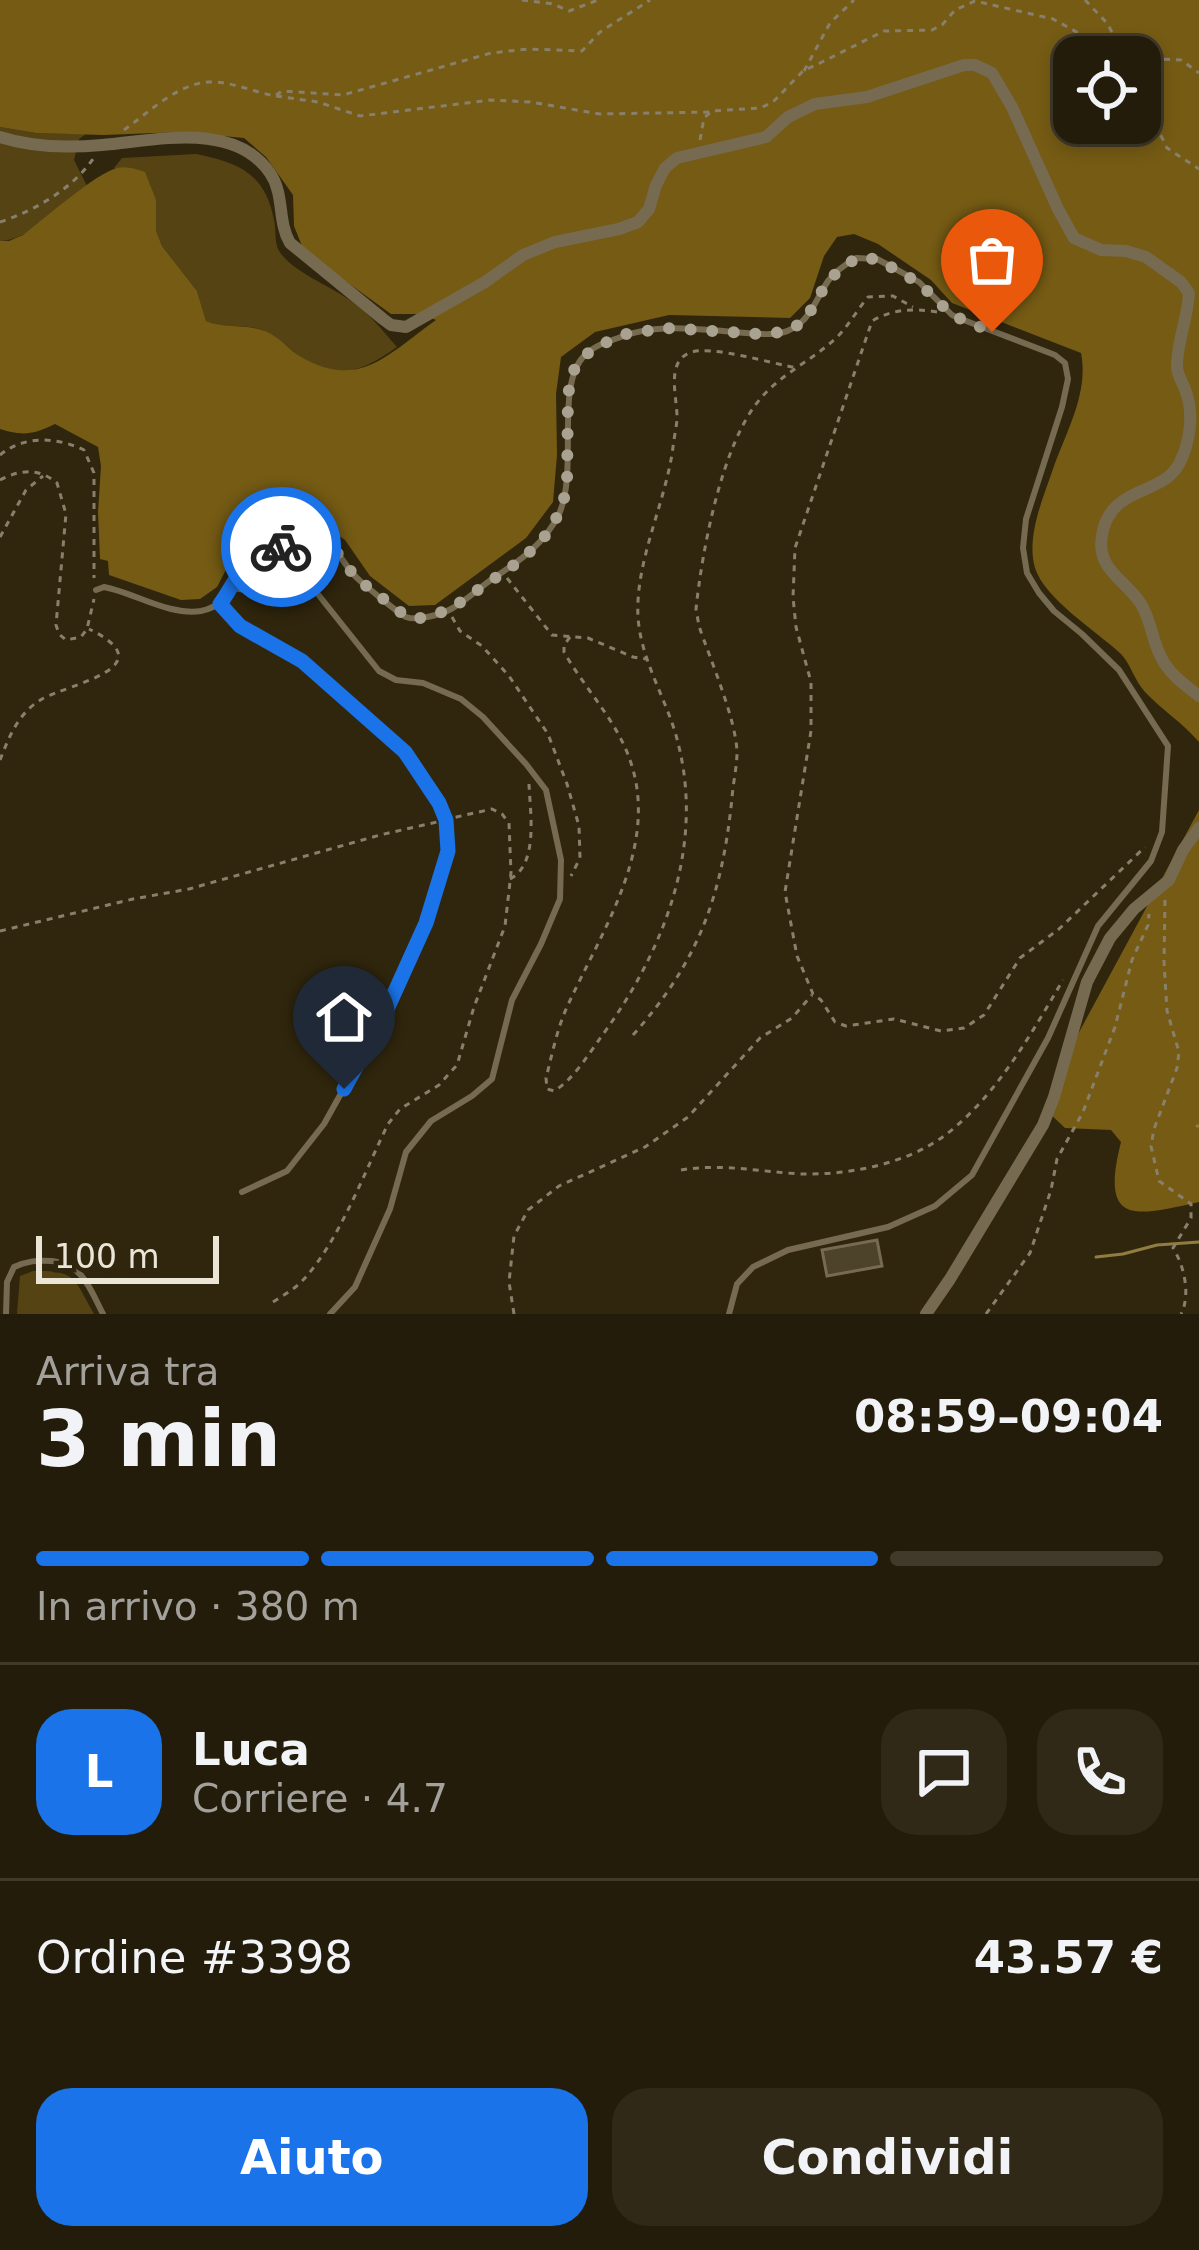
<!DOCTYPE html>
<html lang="it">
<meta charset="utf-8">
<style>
:root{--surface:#241c0a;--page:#302918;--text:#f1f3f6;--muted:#a3a19c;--line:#413a2b;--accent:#1a73e8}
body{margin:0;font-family:"DejaVu Sans",sans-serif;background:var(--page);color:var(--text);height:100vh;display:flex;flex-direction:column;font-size:45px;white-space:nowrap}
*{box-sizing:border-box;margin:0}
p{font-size:39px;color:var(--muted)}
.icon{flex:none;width:66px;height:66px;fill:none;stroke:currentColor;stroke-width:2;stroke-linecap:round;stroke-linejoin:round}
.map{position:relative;height:1314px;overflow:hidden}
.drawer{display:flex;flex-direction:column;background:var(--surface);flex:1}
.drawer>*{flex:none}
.tools{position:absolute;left:1053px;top:36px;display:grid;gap:24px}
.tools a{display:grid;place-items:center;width:108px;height:108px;border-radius:24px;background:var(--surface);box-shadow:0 6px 18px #0003,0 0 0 3px var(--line);font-size:60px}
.scale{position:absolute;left:36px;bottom:30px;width:183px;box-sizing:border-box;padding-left:12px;border:6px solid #ebe5d6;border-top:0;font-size:33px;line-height:42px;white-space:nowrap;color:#ebe5d6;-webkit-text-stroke:9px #30260d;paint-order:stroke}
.pin{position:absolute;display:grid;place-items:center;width:102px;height:102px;color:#fff;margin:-123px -51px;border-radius:50% 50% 50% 0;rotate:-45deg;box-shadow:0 0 12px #0007}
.pin .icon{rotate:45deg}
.courier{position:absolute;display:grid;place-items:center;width:120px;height:120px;margin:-60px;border:9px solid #1a73e8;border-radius:50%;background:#fff;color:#222;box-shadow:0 3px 15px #0007}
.head em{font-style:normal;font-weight:700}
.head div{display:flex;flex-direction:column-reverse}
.head{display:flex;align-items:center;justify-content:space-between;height:204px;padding:0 36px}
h1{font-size:78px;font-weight:700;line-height:90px}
.bar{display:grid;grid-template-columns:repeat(4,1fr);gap:18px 12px;align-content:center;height:144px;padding:0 36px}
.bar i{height:15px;border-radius:9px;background:var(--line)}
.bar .selected{background:var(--accent)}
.bar p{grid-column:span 4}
.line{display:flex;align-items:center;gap:30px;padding:0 36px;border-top:3px solid var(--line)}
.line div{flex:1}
.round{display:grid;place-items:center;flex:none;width:126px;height:126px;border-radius:36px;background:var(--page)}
.button{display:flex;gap:24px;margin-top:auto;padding:24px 36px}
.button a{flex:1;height:138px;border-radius:36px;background:var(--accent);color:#fff;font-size:48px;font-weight:700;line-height:138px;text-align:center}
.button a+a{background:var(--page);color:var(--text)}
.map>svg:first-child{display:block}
</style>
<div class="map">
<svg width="1199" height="1314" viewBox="0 0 1199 1314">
<rect width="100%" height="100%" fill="#30260d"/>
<!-- green -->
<g fill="#554313">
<path d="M 0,127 L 36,133 L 86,134 L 79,139 L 74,160 L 87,186 C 62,204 32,240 0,241 Z"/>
<path d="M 196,154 C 239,163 265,173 274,220 C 277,232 273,245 282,255 C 296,273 332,287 351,301 C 369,313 383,331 397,347 C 361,373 331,384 293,352 C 282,343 275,335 262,330 C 242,323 226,330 206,321 L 197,291 L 162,246 L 156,232 L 156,200 L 114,168 L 122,158 Z"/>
<path d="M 33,1271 C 77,1270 74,1279 94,1314 L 17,1314 L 20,1276 Z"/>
</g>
<!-- forest -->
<g fill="#755b14" fill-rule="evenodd">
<path d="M 0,0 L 1199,0 L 1199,742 C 1183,723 1162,710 1145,692 C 1134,680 1131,664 1120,653 C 1096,631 1045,599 1035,568 C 1026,537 1043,498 1053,469 C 1066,432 1089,393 1081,353 L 952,303 L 931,280 L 878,244 L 854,234 L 837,237 L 824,256 L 810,298 L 790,318 L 669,315 L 595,332 L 561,357 L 556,394 L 557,455 L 553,502 L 526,538 L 435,605 L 409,606 L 370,576 L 345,540 L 324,525 L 300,523 L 230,562 L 217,587 L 200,599 L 181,600 L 109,575 L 108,561 L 100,559 L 98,512 L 101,466 L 98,447 L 55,424 C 32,435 23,436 0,429 L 0,241 L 9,241 L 23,235 C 44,219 96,173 117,168 C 127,166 136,169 145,172 L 156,200 L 156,231 L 162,246 L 197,291 L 206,321 C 227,330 249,322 271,334 C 282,340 290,351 301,357 C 360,391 389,353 436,320 L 422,314 L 391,314 L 304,251 L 294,226 L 293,195 L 266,157 L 244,138 L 180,132 L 104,135 L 36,133 L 0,127 ZM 1074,57 L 1140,57 L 1140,123 L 1074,123 Z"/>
<path d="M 1199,810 L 1199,1202 C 1133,1217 1100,1225 1121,1142 L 1111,1130 L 1065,1128 L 1044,1108 L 1057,1073 Z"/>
</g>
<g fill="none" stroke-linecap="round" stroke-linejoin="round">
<!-- stream -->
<g stroke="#917d42" stroke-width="3">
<polyline points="1197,1126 1199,1126"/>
<polyline points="1096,1257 1123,1254 1157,1245 1199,1242"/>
</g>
</g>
<!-- building -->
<polygon fill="#4d432a" stroke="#766b51" stroke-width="3" points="877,1240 882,1266 827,1276 822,1250"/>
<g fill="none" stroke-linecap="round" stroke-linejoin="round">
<!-- path -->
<g stroke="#88806c" stroke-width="3" stroke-dasharray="6 6" stroke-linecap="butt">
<polyline points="522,0 553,4 569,11 598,0"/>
<polyline points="1085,0 1107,23 1123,52"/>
<polyline points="1140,58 1181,60 1199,73"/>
<polyline points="804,71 830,23 854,0"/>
<polyline points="1140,92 1167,148 1199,169"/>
<polyline points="276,96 318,102 360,116 491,100 530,102 600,114 711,112"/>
<path d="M 124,130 C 148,113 177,84 208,82 C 230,81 254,92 275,96 L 282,91 L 343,95 L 491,53 L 528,49 L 582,51 L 600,32 L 650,0"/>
<polyline points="700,140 704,118 712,111 760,108 773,102 803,71 822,62 884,31 932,30 942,25 955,10 975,1 1053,19 1111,51 1136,57"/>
<path d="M 0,222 C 36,210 74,188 95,156"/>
<path d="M 937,312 C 913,308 893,309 872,321 L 795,548 L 793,597 L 796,627 L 811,682 L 811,731 L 785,892 L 797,956 L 813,994 L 821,1000 L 835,1022 L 846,1026 L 894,1019 L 941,1031 L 964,1028 L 984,1015 L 1020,958 L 1059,929 L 1145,847"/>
<path d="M 0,455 C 24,435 57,437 84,450 L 94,473 L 94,578"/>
<path d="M 0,480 C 21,469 39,468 57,483 L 66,514 L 56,625 L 59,634 L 66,640 L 81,637 L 87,629 L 94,599"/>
<polyline points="0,537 26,490 43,476"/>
<polyline points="507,578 552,635 588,638 633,657 646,659"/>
<polyline points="452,617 460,631 482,646 509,676 548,734 567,784 579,826 580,858 571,876"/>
<path d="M 570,637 L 564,645 L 564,652 C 585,689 618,722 631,763 C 659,848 601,932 567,1007 C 557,1029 552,1055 546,1078 L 547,1089 L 554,1091 C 573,1080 588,1055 601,1037 C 662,954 704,851 679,747 C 669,702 641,663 638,617 C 635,561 666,502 673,447 C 674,438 676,429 677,420 C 678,400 665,363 689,353 C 708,344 774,364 797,368"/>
<path d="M 0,760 C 9,737 18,713 42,699 C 69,684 167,667 89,629"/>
<path d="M 510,879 C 539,864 530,812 529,784"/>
<path d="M 1165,900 L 1164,962 L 1167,1011 L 1179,1052 L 1177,1068 L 1154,1129 L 1151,1146 L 1159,1181 L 1191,1204 L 1191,1218 L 1173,1248 C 1184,1265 1191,1295 1181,1314"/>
<polyline points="0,931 133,899 189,889 380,835 437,822"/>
<path d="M 633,1035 C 699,961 722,896 732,798 C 733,783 737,767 737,752 C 736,719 710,659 699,626 L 696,609 C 702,551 722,442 761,398 C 783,372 817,358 840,334 C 850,323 858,309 868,297 L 893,296 L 913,307"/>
<path d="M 681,1170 C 723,1163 760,1172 802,1174 C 849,1175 906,1164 944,1136 C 996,1097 1031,1034 1063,980"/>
<path d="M 273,1302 C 284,1295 295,1289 304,1279 C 339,1241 365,1171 388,1124 L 400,1109 L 439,1085 L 457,1065 L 474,1007 L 505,926 L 511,873 L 509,823 L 502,814 L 492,809 L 452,818"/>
<polyline points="514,1314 509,1282 514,1236 528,1210 559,1186 645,1147 688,1117 760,1038 792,1018 812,995"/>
<polyline points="986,1314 1030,1253 1051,1190 1057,1159 1083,1112 1115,1027 1132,960 1148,925 1149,914"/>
</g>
<!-- service -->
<g stroke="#766b51" stroke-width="6">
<polyline points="233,588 264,593 280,583 298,580 313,588 379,671 396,680 423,683 461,699 483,717 526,764 546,790 561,860 560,899 541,944 512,1000 492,1079 472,1096 431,1121 406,1152 390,1209 355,1287 330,1314"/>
<path d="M 96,590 L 104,587 C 135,593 169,616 201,611 C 228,606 230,584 244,567 C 257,553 291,538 310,537 C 334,536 341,563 356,577 C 363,584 398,613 406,617 C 417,621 440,615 451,609 C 466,601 480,587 495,577 C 521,560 545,543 559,514 C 579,470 554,385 585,355 C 594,346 606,342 618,338 C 655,323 696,329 735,332 C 750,333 766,336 781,333 C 809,326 814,302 828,281 C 835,271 846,264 856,258 L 877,259 L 892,267 L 919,282 L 952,315 L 961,319 L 1055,355 L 1065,363 L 1068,379 L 1062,407 L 1026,519 L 1023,548 L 1027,573 L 1039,593 L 1054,611 L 1082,634 L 1119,670 L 1168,746 L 1162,832 L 1151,861 L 1098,926 L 1048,1038 L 972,1175 L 935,1206 L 888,1227 L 788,1250 L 753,1267 L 737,1284 L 729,1314"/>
<polyline points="220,604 240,625 302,661 405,752 439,803 446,820 448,851 426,923 383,1018 324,1124 287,1171 242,1192"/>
<path d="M 6,1314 L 7,1282 L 14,1267 C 27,1261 37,1260 52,1261 C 83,1264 90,1289 103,1314"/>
</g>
<!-- minor -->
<g stroke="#766b51" stroke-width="12">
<path d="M 0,137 C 33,148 68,148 102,145 C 154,141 234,120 270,173 C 285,195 277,221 290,243 L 383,319 L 391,325 L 406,327 L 485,282 L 523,255 L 555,242 L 619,229 L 638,222 L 649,209 L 656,185 L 665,168 L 677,158 L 766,137 L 788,117 L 815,104 L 867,97 L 964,65 L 975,65 L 992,73 L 1012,107 L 1058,209 L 1074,238 L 1101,250 L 1126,251 L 1146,257 L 1181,282 L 1189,293 C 1188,317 1177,342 1177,366 C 1177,376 1183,382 1186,392 C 1194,414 1190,443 1179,464 C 1165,490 1130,488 1112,511 C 1106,519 1103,526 1102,536 C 1096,570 1126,580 1141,604 C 1151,620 1152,640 1161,657 C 1169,674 1185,685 1199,696"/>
<polyline points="926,1314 950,1279 1043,1125 1054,1097 1087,982 1110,938 1134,909 1169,880 1183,850 1199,828"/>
</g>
</g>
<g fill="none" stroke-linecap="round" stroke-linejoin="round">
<!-- done -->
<polyline stroke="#aaa290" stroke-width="12" stroke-dasharray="0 21.6" points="281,547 314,537 329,542 356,578 407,617 421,618 449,610 524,558 545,536 560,512 567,488 568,394 574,370 584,356 598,346 626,334 665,328 761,334 784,332 804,322 829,279 856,258 877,259 919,283 952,315 992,332"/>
<!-- route -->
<path stroke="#1a73e8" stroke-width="15" d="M 281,547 C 269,552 253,557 244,568 C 235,578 229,592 220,604 L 240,626 L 302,661 L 405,752 L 439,803 L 446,820 L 448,851 L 426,923 L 383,1018 L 344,1089"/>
</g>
</svg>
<div class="tools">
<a><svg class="icon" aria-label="locate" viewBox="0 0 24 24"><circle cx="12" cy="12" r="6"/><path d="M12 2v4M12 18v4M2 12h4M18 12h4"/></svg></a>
</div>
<div class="scale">100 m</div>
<div class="pin" style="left:992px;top:332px;background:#ea580c"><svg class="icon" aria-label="bag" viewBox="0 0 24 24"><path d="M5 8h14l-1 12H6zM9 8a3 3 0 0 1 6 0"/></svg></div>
<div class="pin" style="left:344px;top:1089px;background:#1f2937"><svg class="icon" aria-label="home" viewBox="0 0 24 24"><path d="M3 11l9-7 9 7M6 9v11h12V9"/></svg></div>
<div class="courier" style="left:281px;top:547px"><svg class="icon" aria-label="bike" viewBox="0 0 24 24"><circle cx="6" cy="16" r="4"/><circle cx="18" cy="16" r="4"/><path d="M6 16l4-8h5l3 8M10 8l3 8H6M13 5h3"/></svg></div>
</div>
<section class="drawer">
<div class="head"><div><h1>3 min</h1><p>Arriva tra</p></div><em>08:59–09:04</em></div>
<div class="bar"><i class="selected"></i><i class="selected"></i><i class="selected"></i><i></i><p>In arrivo · 380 m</p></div>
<div class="line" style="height:216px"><b class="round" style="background:var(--accent);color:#fff">L</b><div><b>Luca</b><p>Corriere · 4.7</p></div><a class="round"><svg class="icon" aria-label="chat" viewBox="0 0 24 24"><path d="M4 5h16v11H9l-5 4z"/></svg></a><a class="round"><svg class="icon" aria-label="phone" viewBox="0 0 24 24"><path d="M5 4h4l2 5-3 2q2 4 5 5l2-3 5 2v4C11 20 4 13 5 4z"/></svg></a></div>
<div class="line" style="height:156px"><div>Ordine #3398</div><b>43.57 €</b></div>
<div class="button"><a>Aiuto</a><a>Condividi</a></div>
</section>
